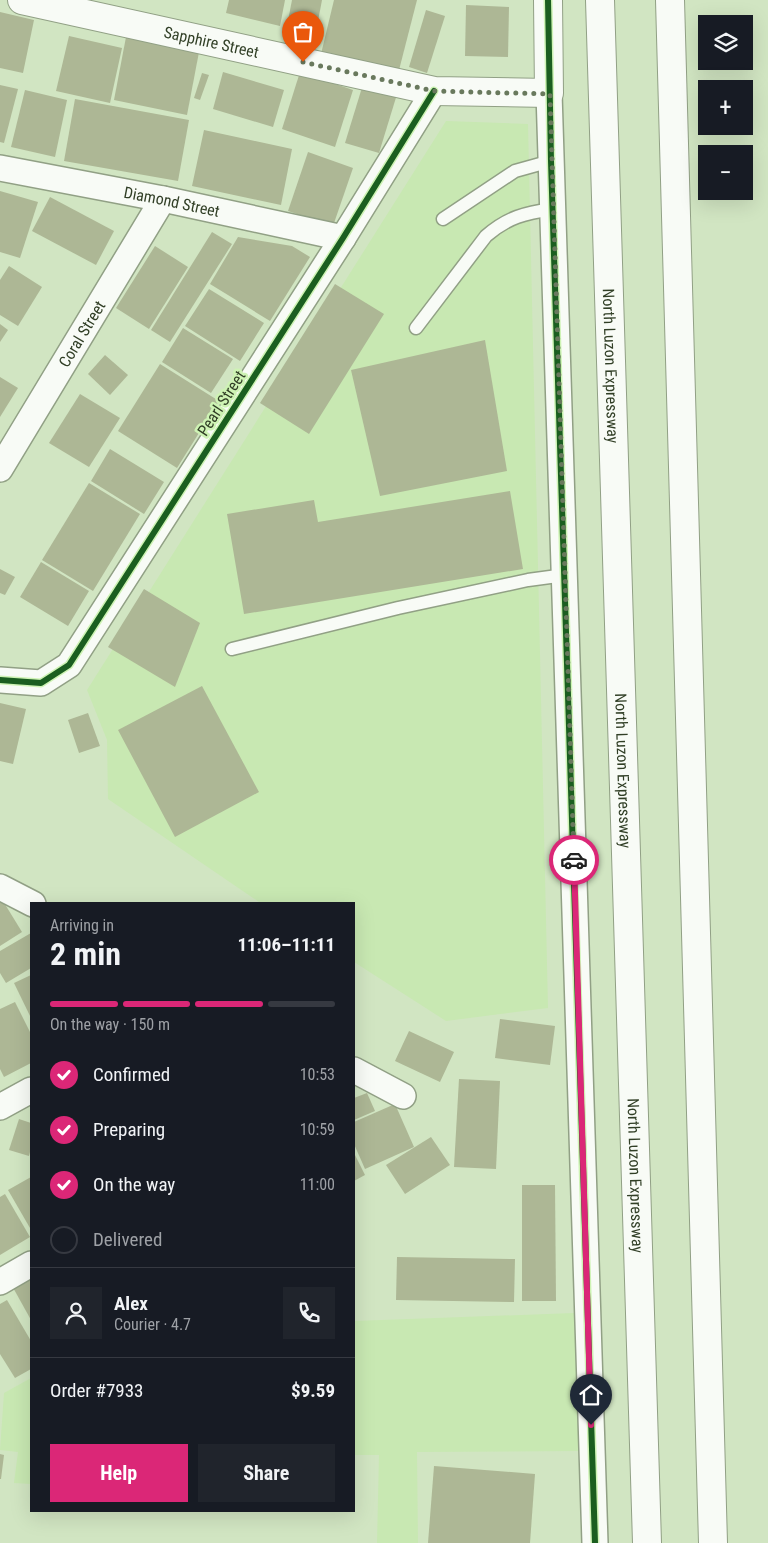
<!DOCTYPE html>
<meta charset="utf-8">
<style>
:root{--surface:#171b24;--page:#20242c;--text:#f1f3f6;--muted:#9ea1a6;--line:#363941;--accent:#db2777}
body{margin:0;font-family:"Roboto Condensed",sans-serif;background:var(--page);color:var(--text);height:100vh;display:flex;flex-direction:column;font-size:19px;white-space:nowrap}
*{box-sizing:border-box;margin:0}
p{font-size:16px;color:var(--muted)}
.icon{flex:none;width:28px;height:28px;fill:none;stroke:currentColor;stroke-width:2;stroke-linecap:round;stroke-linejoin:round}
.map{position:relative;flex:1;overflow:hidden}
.panel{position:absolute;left:30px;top:902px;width:325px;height:610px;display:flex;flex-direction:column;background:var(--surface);border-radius:0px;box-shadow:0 5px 20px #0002}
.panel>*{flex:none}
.tools{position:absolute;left:698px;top:15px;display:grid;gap:10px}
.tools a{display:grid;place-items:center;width:55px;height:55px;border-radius:0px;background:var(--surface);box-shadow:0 5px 20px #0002;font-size:25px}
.pin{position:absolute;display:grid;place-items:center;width:42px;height:42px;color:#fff;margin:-51px -21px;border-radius:50% 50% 50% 0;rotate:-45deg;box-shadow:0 0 5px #0007}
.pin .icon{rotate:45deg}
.courier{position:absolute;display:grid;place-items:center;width:50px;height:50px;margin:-25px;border:4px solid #db2777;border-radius:50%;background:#fff;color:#222;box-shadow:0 1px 6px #0007}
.overview em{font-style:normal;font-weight:700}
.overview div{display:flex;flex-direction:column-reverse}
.overview{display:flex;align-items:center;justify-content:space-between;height:85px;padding:0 20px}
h1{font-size:32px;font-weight:700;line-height:38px}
.bar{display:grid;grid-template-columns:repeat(4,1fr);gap:8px 5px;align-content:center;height:60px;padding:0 20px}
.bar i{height:6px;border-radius:4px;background:var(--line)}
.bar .current{background:var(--accent)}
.bar p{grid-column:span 4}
.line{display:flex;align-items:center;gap:12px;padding:0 20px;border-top:1px solid var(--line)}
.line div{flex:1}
.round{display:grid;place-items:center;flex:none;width:52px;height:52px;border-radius:0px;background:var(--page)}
ol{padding:0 20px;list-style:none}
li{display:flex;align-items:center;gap:15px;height:55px}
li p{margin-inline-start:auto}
li .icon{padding:5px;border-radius:50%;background:var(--accent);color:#fff;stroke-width:4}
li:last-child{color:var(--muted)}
li i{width:28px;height:28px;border:2px solid var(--line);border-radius:50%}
.action{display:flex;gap:10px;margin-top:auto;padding:10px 20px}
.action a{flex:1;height:58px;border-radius:0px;background:var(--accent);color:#fff;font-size:20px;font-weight:700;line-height:58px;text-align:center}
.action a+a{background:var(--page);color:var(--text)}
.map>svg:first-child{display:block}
</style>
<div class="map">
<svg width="768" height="1543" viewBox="0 0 768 1543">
<rect width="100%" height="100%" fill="#d1e5c2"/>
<!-- built -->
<g fill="#c8e8b2">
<polygon points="446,121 528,124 548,1008 446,1021 354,962 354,904 262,904 108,799 107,740 87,690"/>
<polygon points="574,1313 579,1373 578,1451 417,1452 418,1543 377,1543 379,1455 354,1455 354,1321"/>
<polygon points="31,1378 31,1484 14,1483 18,1452 0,1450 4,1393"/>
</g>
<!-- building -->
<g fill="#adb795">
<polygon points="229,0 285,0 280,26 226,13"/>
<polygon points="292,0 322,0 314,42 285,36"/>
<polygon points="334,0 417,0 398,74 321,54"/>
<polygon points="466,5 509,7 508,57 465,56"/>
<polygon points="426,10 445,16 427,73 409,67"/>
<polygon points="0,12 34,20 23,73 0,68"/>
<polygon points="69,36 122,48 110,103 56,91"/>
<polygon points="126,37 199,52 187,115 114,100"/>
<polygon points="223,72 284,90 273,127 213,109"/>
<polygon points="300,72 353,90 335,147 282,129"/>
<polygon points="202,73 209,75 200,100 194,98"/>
<polygon points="364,81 398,91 379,153 345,143"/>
<polygon points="0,85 18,89 4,143 0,142"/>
<polygon points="25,90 67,100 55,157 11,147"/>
<polygon points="75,99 189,120 178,181 64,161"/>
<polygon points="204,130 292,149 281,205 192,186"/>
<polygon points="308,152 353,168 333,226 288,211"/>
<polygon points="0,191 38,202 20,258 0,252"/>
<polygon points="50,197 114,231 96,265 32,231"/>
<polygon points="212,232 232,244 170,342 151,330"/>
<polygon points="238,237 292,246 310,257 270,321 210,284"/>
<polygon points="155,246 188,267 149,329 116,308"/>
<polygon points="9,266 42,287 18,326 0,315 0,280"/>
<polygon points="335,284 384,314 309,434 260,403"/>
<polygon points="209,289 264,323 240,361 185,326"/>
<polygon points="0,324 8,330 0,342"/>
<polygon points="183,328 233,359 211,393 162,362"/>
<polygon points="485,340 507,471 380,496 351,370"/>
<polygon points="105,355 128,375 110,395 88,374"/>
<polygon points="160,364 219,401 177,468 118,431"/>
<polygon points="0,377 18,388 0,417"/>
<polygon points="80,394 120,418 89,467 49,443"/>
<polygon points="110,449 164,482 144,514 91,481"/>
<polygon points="89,483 140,514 93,591 42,560"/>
<polygon points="510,491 523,569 244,614 227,514 314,500 318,522"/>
<polygon points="41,562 89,591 68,626 20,597"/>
<polygon points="0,569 15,577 5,595 0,593"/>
<polygon points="144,589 200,623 175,687 108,647"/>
<polygon points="202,686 259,792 175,837 118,730"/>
<polygon points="0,703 26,709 13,764 0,761"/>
<polygon points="88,713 100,746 79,753 68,720"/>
<polygon points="3,901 22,932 0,946 0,903"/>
<polygon points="31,933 31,968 6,983 0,973 0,951"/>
<polygon points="31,975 31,1018 14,983"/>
<polygon points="15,1002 31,1034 31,1063 4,1077 0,1069 0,1009"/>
<polygon points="500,1019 555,1026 550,1065 495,1058"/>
<polygon points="409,1031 454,1052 440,1082 395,1061"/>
<polygon points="459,1079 500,1081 496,1169 454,1167"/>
<polygon points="367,1093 375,1111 354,1120 354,1098"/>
<polygon points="395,1104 414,1147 365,1169 354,1144 354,1122"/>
<polygon points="19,1119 31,1123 31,1148 29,1156 9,1150"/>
<polygon points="431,1137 450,1165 405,1194 386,1165"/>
<polygon points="354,1153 365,1175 354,1181"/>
<polygon points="31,1177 31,1227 30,1228 8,1190"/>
<polygon points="522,1185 555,1185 556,1301 522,1301"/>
<polygon points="5,1194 30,1237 0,1255 0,1197"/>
<polygon points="397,1257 515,1259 514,1302 396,1300"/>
<polygon points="31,1273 31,1320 11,1284"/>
<polygon points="7,1300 31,1341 31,1369 15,1378 0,1354 0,1304"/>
<polygon points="0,1454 4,1455 1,1479 0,1479"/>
<polygon points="434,1466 535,1474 530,1543 428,1543"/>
</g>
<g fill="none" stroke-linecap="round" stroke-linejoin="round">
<defs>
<g id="lane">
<polyline points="443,219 515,171 551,161"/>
<path d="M 416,328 L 486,236 C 508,217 525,213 553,209"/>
<polyline points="232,649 398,608 528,580 565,575"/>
</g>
<g id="street">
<polyline points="549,93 595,1543"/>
<path id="s1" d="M 0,168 L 163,199 L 343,238"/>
<path id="s2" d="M 0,469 L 163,199"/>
<polyline points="0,680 41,683 69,665 343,238 434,91"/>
<polyline points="0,887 33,904"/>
<polyline points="354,1070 403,1096"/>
<polyline points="0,1107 31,1090"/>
<polyline points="0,1282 31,1264"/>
</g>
<g id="secondary">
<path id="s3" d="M 22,0 L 434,91 L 549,93 L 548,0"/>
</g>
<g id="highway">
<path id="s4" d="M 600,0 L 647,1543"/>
<polyline points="670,0 713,1543"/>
</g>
</defs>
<!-- lane casing -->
<use href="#lane" stroke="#91a085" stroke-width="15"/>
<!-- street casing -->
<use href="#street" stroke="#91a085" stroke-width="28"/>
<!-- secondary casing -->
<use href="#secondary" stroke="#91a085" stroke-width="30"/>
<!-- highway casing -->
<use href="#highway" stroke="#91a085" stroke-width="30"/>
<!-- lane -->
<use href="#lane" stroke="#f8fbf6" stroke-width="12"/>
<!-- street -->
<use href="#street" stroke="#f8fbf6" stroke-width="25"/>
<!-- secondary -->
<use href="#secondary" stroke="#f8fbf6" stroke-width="28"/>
<!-- highway -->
<use href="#highway" stroke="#f8fbf6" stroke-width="28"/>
<defs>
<g id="cycleway">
<polyline points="548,0 551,161 595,1543"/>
<polyline points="0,680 41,683 69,665 343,238 434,91"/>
</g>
</defs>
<!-- cycleway casing -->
<use href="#cycleway" stroke="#cef3b4" stroke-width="9"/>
<!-- cycleway -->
<use href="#cycleway" stroke="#1b5e20" stroke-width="6"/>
</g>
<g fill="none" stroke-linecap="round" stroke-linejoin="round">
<!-- done -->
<polyline stroke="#69795d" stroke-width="5" stroke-dasharray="0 9" points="303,62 434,91 550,94 574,860"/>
<!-- route -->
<polyline stroke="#db2777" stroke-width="6" points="574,860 591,1425"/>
</g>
<g text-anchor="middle" stroke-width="5" stroke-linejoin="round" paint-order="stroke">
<!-- street labels -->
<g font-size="16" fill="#313f26" stroke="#cef3b4">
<text dy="6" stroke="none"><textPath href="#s3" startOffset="194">Sapphire Street</textPath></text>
<text dy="6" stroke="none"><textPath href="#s1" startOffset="175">Diamond Street</textPath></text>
<text dy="6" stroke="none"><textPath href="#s2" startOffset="158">Coral Street</textPath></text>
<text dy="6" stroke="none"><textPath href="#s4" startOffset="366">North Luzon Expressway</textPath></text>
<text transform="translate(221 403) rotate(-57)" y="6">Pearl Street</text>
<text dy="6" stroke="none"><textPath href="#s4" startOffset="771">North Luzon Expressway</textPath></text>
<text dy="6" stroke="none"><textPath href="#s4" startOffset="1176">North Luzon Expressway</textPath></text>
</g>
</g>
</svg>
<div class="tools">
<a><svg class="icon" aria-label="layers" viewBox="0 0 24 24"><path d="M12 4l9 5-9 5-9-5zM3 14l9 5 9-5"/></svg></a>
<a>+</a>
<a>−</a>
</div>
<div class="pin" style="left:303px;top:62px;background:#ea580c"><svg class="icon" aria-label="bag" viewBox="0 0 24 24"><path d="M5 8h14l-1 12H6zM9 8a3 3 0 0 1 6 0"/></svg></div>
<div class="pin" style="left:591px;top:1425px;background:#1f2937"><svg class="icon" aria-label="home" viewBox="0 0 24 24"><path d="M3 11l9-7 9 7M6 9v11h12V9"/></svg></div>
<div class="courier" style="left:574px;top:860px"><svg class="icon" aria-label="car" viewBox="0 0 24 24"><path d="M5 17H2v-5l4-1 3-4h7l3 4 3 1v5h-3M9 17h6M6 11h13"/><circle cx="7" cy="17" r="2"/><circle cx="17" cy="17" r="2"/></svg></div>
<section class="panel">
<div class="overview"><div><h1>2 min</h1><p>Arriving in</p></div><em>11:06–11:11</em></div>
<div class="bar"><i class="current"></i><i class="current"></i><i class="current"></i><i></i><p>On the way · 150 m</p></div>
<ol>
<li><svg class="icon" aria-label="check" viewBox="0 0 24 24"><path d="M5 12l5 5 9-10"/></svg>Confirmed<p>10:53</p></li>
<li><svg class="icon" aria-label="check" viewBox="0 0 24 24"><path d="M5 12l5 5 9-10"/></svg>Preparing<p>10:59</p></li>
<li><svg class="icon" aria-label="check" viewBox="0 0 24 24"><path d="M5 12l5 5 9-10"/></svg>On the way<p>11:00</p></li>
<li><i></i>Delivered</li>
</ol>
<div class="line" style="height:90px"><a class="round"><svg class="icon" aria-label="person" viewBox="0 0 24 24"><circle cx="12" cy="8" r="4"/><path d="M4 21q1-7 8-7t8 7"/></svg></a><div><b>Alex</b><p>Courier · 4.7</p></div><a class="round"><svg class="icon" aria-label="phone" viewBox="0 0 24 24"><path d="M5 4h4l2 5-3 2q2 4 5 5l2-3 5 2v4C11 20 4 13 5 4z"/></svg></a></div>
<div class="line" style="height:65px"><div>Order #7933</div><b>$9.59</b></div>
<div class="action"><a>Help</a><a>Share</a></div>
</section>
</div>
